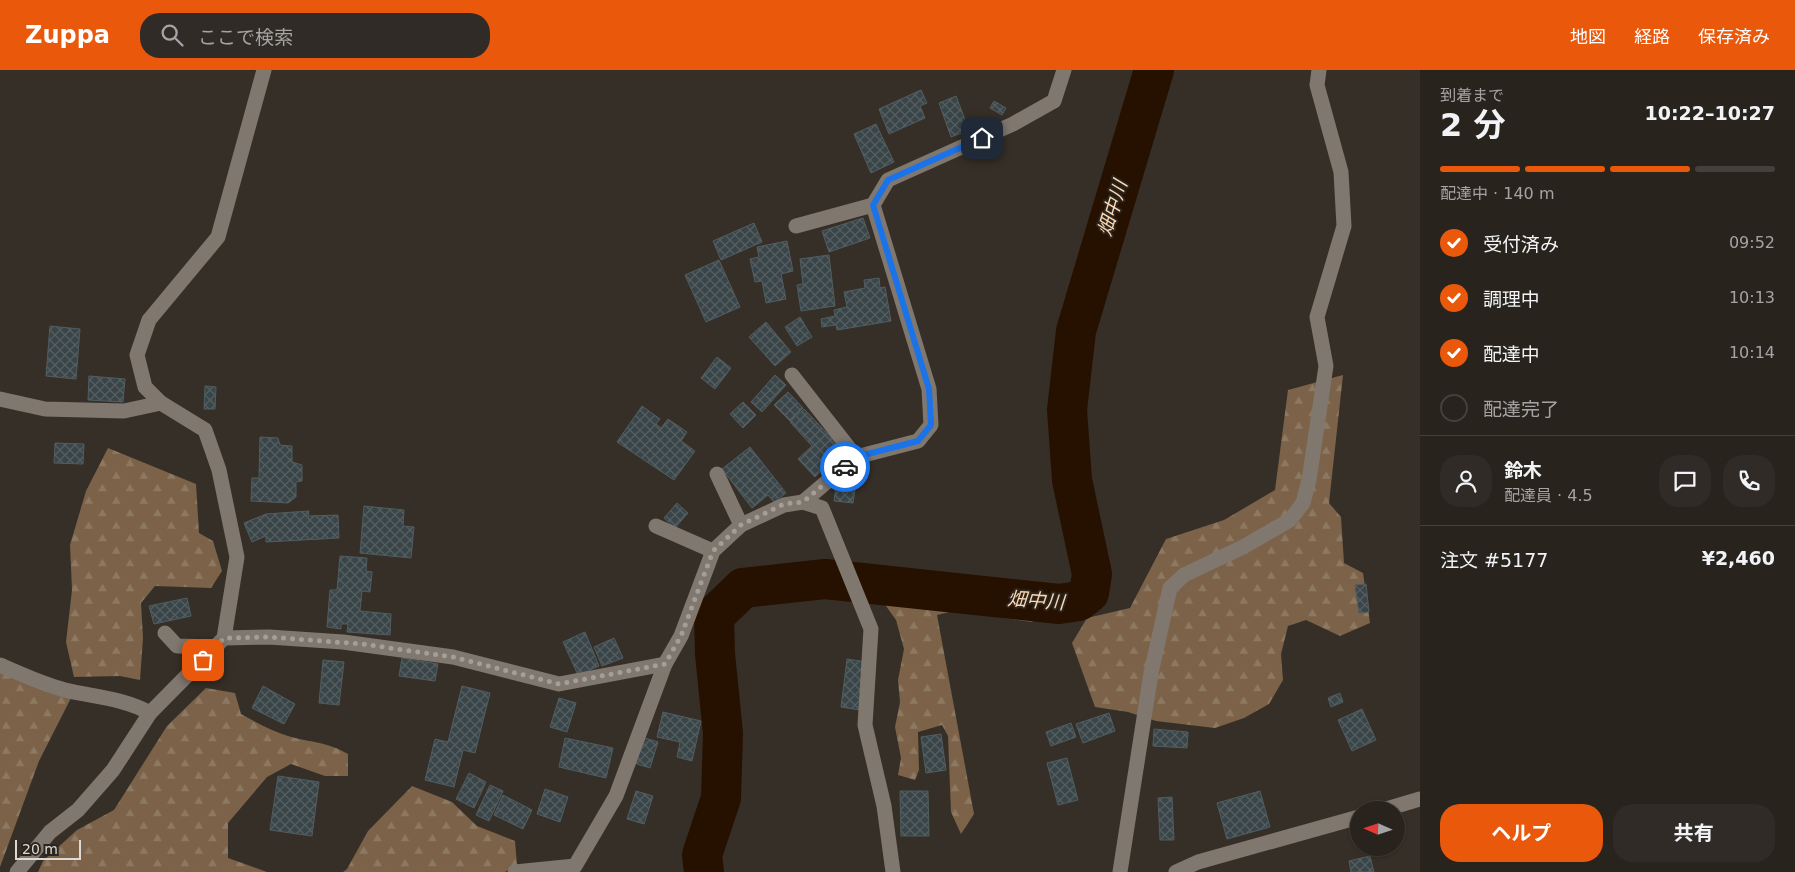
<!DOCTYPE html>
<html lang="ja">
<meta charset="utf-8">
<style>
:root{--surface:#28231d;--page:#302b26;--text:#f1f3f6;--muted:#a5a4a4;--line:#44403b;--accent:#ea580c}
body{margin:0;font-family:"DejaVu Sans","Noto Sans JP",sans-serif;background:var(--page);color:var(--text);height:100vh;display:flex;flex-direction:column;font-size:19px;white-space:nowrap}
*{box-sizing:border-box;margin:0}
p{font-size:16px;color:var(--muted)}
.icon{flex:none;width:28px;height:28px;fill:none;stroke:currentColor;stroke-width:2;stroke-linecap:round;stroke-linejoin:round}
.map{position:relative;flex:1;overflow:hidden}
.side{display:flex;flex-direction:column;background:var(--surface);width:375px}
.side>*{flex:none}
.needle{width:32px;rotate:273deg}
.fabs{position:absolute;left:1350px;top:731px;display:grid;gap:10px}
.fabs a{display:grid;place-items:center;width:55px;height:55px;border-radius:50%;background:var(--surface);box-shadow:0 1px 4px #0004,0 0 0 1px var(--line);font-size:25px}
.scale{position:absolute;left:15px;bottom:12px;width:66px;box-sizing:border-box;padding-left:5px;border:2px solid #ded9d4;border-top:0;font-size:14px;line-height:18px;white-space:nowrap;color:#ded9d4;-webkit-text-stroke:4px #2c251e;paint-order:stroke}
.pin{position:absolute;display:grid;place-items:center;width:42px;height:42px;color:#fff;margin:-21px;border-radius:10px;box-shadow:0 2px 8px #0006}
.courier{position:absolute;display:grid;place-items:center;width:50px;height:50px;margin:-25px;border:4px solid #1a73e8;border-radius:50%;background:#fff;color:#222;box-shadow:0 1px 6px #0007}
.summary em{font-style:normal;font-weight:700}
.summary div{display:flex;flex-direction:column-reverse}
.summary{display:flex;align-items:center;justify-content:space-between;height:85px;padding:0 20px}
h1{font-size:32px;font-weight:700;line-height:38px}
.bar{display:grid;grid-template-columns:repeat(4,1fr);gap:8px 5px;align-content:center;height:60px;padding:0 20px}
.bar i{height:6px;border-radius:4px;background:var(--line)}
.bar .selected{background:var(--accent)}
.bar p{grid-column:span 4}
.line{display:flex;align-items:center;gap:12px;padding:0 20px;border-top:1px solid var(--line)}
.line div{flex:1}
.round{display:grid;place-items:center;flex:none;width:52px;height:52px;border-radius:20px;background:var(--page)}
ol{padding:0 20px;list-style:none}
li{display:flex;align-items:center;gap:15px;height:55px}
li p{margin-inline-start:auto}
li .icon{padding:5px;border-radius:50%;background:var(--accent);color:#fff;stroke-width:4}
li:last-child{color:var(--muted)}
li i{width:28px;height:28px;border:2px solid var(--line);border-radius:50%}
.button{display:flex;gap:10px;margin-top:auto;padding:10px 20px}
.button a{flex:1;height:58px;border-radius:20px;background:var(--accent);color:#fff;font-size:20px;font-weight:700;line-height:58px;text-align:center}
.button a+a{background:var(--page);color:var(--text)}
header{display:flex;align-items:center;gap:30px;box-sizing:border-box;height:70px;padding:0 25px;background:var(--accent);color:#fff}
header strong{font-size:24px}
nav{display:flex;gap:28px;margin-inline-start:auto;font-size:18px}
.search{width:350px;height:45px;background:var(--page);display:flex;align-items:center;gap:12px;box-sizing:border-box;padding:0 18px;border-radius:20px;color:var(--muted);font-size:19px}
main{display:flex;flex:1;min-height:0}
.map>svg:first-child{display:block}
</style>
<header>
<strong>Zuppa</strong>
<div class="search"><svg class="icon" aria-label="search" viewBox="0 0 24 24"><circle cx="10" cy="10" r="6"/><path d="M15 15l6 6"/></svg>ここで検索</div>
<nav><a>地図</a><a>経路</a><a>保存済み</a></nav>
</header>
<main>
<div class="map">
<svg width="1420" height="802" viewBox="0 0 1420 802">
<defs>
<pattern id="forest-firs" width="22" height="20" patternUnits="userSpaceOnUse" patternTransform="scale(1.25)"><rect width="22" height="20" fill="#7b6248"/><path d="M5 1l3.5 6h-7zM16 11l3.5 6h-7z" fill="#8d7862"/></pattern>
<pattern id="building-cross-hatch" width="8" height="8" patternUnits="userSpaceOnUse" patternTransform="scale(1.25)"><rect width="8" height="8" fill="#394548"/><path d="M0 0l8 8M0 8l8-8" fill="none" stroke="#555f62"/></pattern>
</defs>
<rect width="100%" height="100%" fill="#362f27"/>
<!-- forest -->
<g fill="url(#forest-firs)">
<polygon points="1343,305 1329,433 1341,447 1344,493 1363,503 1370,553 1340,566 1306,550 1288,556 1281,584 1283,610 1269,634 1244,648 1215,658 1156,651 1128,642 1095,637 1072,573 1087,548 1130,538 1166,469 1224,450 1275,420 1288,320"/>
<polygon points="108,378 196,414 199,463 213,471 222,501 211,518 155,516 141,533 143,568 140,610 120,606 74,607 66,572 72,520 70,475 86,421"/>
<polygon points="876,522 1049,536 1032,552 954,541 937,545 974,744 961,764 951,742 948,666 942,655 918,662 919,700 915,710 898,705 901,688 895,657 900,632 898,610 904,579 896,550"/>
<polygon points="0,589 71,628 39,691 0,797"/>
<path d="M 206,618 L 235,623 L 241,644 C 255,652 272,661 288,666 C 312,673 325,671 348,684 L 348,706 L 325,706 L 291,694 L 267,707 L 228,753 L 228,788 L 267,802 L 38,802 L 43,791 L 77,760 L 114,740 L 167,656 Z"/>
<polygon points="412,716 452,732 477,756 515,771 517,795 505,802 343,802 347,799 368,761"/>
</g>
<g fill="none" stroke-linecap="round" stroke-linejoin="round">
<!-- river -->
<polyline stroke="#261100" stroke-width="40" points="704,802 702,785 721,728 723,663 715,584 714,546 743,518 825,509 1059,534 1079,531 1089,523 1092,504 1072,410 1067,340 1076,261 1154,0"/>
</g>
<!-- building -->
<g fill="url(#building-cross-hatch)" stroke="#515d61">
<polygon points="921,20 927,33 920,36 925,48 889,64 879,39"/>
<polygon points="956,26 969,60 951,67 939,33"/>
<polygon points="994,31 1006,38 1002,45 990,38"/>
<polygon points="876,54 894,92 871,103 854,64"/>
<polygon points="863,148 870,168 829,182 822,161"/>
<polygon points="754,153 762,172 721,190 713,171"/>
<polygon points="787,171 793,201 781,204 786,229 766,233 762,211 755,212 750,189 759,187 757,177"/>
<polygon points="829,185 835,236 801,241 797,215 803,214 800,189"/>
<polygon points="719,190 740,237 706,252 685,205"/>
<polygon points="879,208 880,218 885,217 891,251 837,260 836,255 822,257 821,249 835,246 834,240 847,237 844,222 865,218 864,210"/>
<polygon points="800,247 812,267 797,276 785,257"/>
<polygon points="766,252 791,282 775,296 749,267"/>
<polygon points="50,256 80,259 76,309 46,306"/>
<polygon points="717,287 731,298 715,319 701,308"/>
<polygon points="775,305 786,315 762,342 751,332"/>
<polygon points="89,306 125,309 123,332 88,330"/>
<polygon points="205,316 216,317 215,339 204,339"/>
<polygon points="788,322 803,338 790,351 774,335"/>
<polygon points="743,332 756,345 743,358 730,344"/>
<polygon points="642,336 660,349 656,354 661,358 668,349 687,362 681,371 695,381 674,410 617,372"/>
<polygon points="804,339 843,380 815,407 798,389 812,376 790,352"/>
<polygon points="260,367 278,368 280,375 292,376 292,392 302,395 302,411 296,412 296,427 288,433 251,431 252,408 259,408"/>
<polygon points="55,373 84,374 83,394 54,393"/>
<polygon points="750,377 786,423 774,432 768,425 752,438 722,399"/>
<polygon points="836,417 855,419 853,433 834,431"/>
<polygon points="677,433 688,443 675,458 664,448"/>
<polygon points="364,436 404,440 403,456 414,457 411,488 360,483"/>
<polygon points="309,441 308,446 338,445 339,468 266,472 266,466 252,472 244,453 266,444"/>
<polygon points="340,486 367,488 366,501 372,502 370,522 362,521 360,541 391,544 390,565 347,562 348,554 341,554 341,559 327,557 330,520 337,520"/>
<polygon points="1366,514 1369,542 1359,543 1355,515"/>
<polygon points="187,528 191,546 154,554 149,536"/>
<polygon points="585,562 599,596 578,605 563,572"/>
<polygon points="614,568 623,588 602,596 594,577"/>
<polygon points="402,588 438,594 435,611 399,606"/>
<polygon points="847,589 867,592 860,640 841,637"/>
<polygon points="323,590 344,592 339,635 319,633"/>
<polygon points="263,616 295,634 284,654 252,638"/>
<polygon points="462,616 490,623 475,683 463,680 454,717 425,710 435,669 448,672"/>
<polygon points="1340,623 1343,632 1331,637 1328,628"/>
<polygon points="559,628 576,633 567,662 550,657"/>
<polygon points="1362,639 1376,670 1352,681 1338,650"/>
<polygon points="663,642 701,651 692,691 677,687 680,672 657,667"/>
<polygon points="1109,643 1115,661 1083,673 1076,654"/>
<polygon points="1071,653 1076,667 1051,676 1046,662"/>
<polygon points="1154,659 1188,662 1187,678 1153,676"/>
<polygon points="941,664 946,700 926,703 921,667"/>
<polygon points="642,667 658,672 650,698 634,693"/>
<polygon points="565,668 613,678 606,708 559,697"/>
<polygon points="1067,688 1078,730 1058,735 1047,693"/>
<polygon points="469,703 486,712 474,738 456,729"/>
<polygon points="278,706 319,712 312,766 270,760"/>
<polygon points="490,715 503,721 489,751 476,745"/>
<polygon points="545,719 568,727 560,752 537,744"/>
<polygon points="636,721 653,726 644,754 627,749"/>
<polygon points="900,721 928,721 929,766 901,766"/>
<polygon points="1260,721 1270,757 1227,769 1217,733"/>
<polygon points="503,725 532,740 523,759 494,745"/>
<polygon points="1172,727 1174,770 1160,770 1158,728"/>
<polygon points="1370,786 1374,802 1351,802 1349,791"/>
</g>
<g fill="none" stroke-linecap="round" stroke-linejoin="round">
<!-- minor -->
<g stroke="#80786f" stroke-width="15">
<polyline points="796,156 873,135"/>
<polyline points="792,305 856,387"/>
<polyline points="0,329 45,339 124,341 161,333"/>
<polyline points="717,404 741,455"/>
<polyline points="803,432 856,387 918,371 931,355 929,319 873,135 888,110 1013,54 1054,31 1064,0"/>
<polyline points="656,456 713,481"/>
<polyline points="165,563 177,576 217,577"/>
<polyline points="224,568 269,567 343,572 453,587 559,614 665,594"/>
<path d="M 0,595 C 21,604 42,614 65,620 C 94,627 123,628 150,643"/>
<polyline points="1383,740 1420,729"/>
<polyline points="17,802 50,762 78,740 113,700 150,643 224,568 237,487 219,400 205,360 161,333 145,317 137,285 149,250 218,167 264,0"/>
<polyline points="515,802 575,796 616,726 665,594 681,566 713,481 741,455 784,435 803,432 822,438 871,559 865,655 884,736 893,802"/>
<polyline points="1120,802 1151,603 1170,518 1184,505 1243,477 1290,450 1303,433 1309,410 1326,296 1317,247 1344,156 1341,102 1317,15 1319,0"/>
<polyline points="1176,802 1198,792 1359,747"/>
</g>
</g>
<g fill="none" stroke-linecap="round" stroke-linejoin="round">
<!-- done -->
<polyline stroke="#a39e97" stroke-width="5" stroke-dasharray="0 9" points="203,590 224,568 269,567 362,574 453,587 559,614 665,594 681,566 713,481 741,455 784,434 803,432 845,397"/>
<!-- route -->
<polyline stroke="#1a73e8" stroke-width="6" points="845,397 856,387 918,371 931,355 929,319 873,135 888,110 982,68"/>
</g>
<g text-anchor="middle" stroke-width="4" stroke-linejoin="round" paint-order="stroke">
<!-- water labels -->
<g font-size="19" font-style="italic" fill="#fcd7b1" stroke="#2c251e">
<text transform="translate(1112 138) rotate(-73)" y="7">畑中川</text>
<text transform="translate(1036 530) rotate(4)" y="7">畑中川</text>
</g>
</g>
</svg>
<div class="fabs">
<a><svg class="needle" viewBox="-14 -14 28 28"><path d="M0-13l5 13h-10z" fill="#e53935"/><path d="M0 13l5-13h-10z" fill="#a5a4a4"/></svg></a>
</div>
<div class="scale">20 m</div>
<div class="pin" style="left:203px;top:590px;background:#ea580c"><svg class="icon" aria-label="bag" viewBox="0 0 24 24"><path d="M5 8h14l-1 12H6zM9 8a3 3 0 0 1 6 0"/></svg></div>
<div class="pin" style="left:982px;top:68px;background:#1f2937"><svg class="icon" aria-label="home" viewBox="0 0 24 24"><path d="M3 11l9-7 9 7M6 9v11h12V9"/></svg></div>
<div class="courier" style="left:845px;top:397px"><svg class="icon" aria-label="car" viewBox="0 0 24 24"><path d="M5 17H2v-5l4-1 3-4h7l3 4 3 1v5h-3M9 17h6M6 11h13"/><circle cx="7" cy="17" r="2"/><circle cx="17" cy="17" r="2"/></svg></div>
</div>
<section class="side">
<div class="summary"><div><h1>2 分</h1><p>到着まで</p></div><em>10:22–10:27</em></div>
<div class="bar"><i class="selected"></i><i class="selected"></i><i class="selected"></i><i></i><p>配達中 · 140 m</p></div>
<ol>
<li><svg class="icon" aria-label="check" viewBox="0 0 24 24"><path d="M5 12l5 5 9-10"/></svg>受付済み<p>09:52</p></li>
<li><svg class="icon" aria-label="check" viewBox="0 0 24 24"><path d="M5 12l5 5 9-10"/></svg>調理中<p>10:13</p></li>
<li><svg class="icon" aria-label="check" viewBox="0 0 24 24"><path d="M5 12l5 5 9-10"/></svg>配達中<p>10:14</p></li>
<li><i></i>配達完了</li>
</ol>
<div class="line" style="height:90px"><a class="round"><svg class="icon" aria-label="person" viewBox="0 0 24 24"><circle cx="12" cy="8" r="4"/><path d="M4 21q1-7 8-7t8 7"/></svg></a><div><b>鈴木</b><p>配達員 · 4.5</p></div><a class="round"><svg class="icon" aria-label="chat" viewBox="0 0 24 24"><path d="M4 5h16v11H9l-5 4z"/></svg></a><a class="round"><svg class="icon" aria-label="phone" viewBox="0 0 24 24"><path d="M5 4h4l2 5-3 2q2 4 5 5l2-3 5 2v4C11 20 4 13 5 4z"/></svg></a></div>
<div class="line" style="height:65px"><div>注文 #5177</div><b>¥2,460</b></div>
<div class="button"><a>ヘルプ</a><a>共有</a></div>
</section>
</main>
